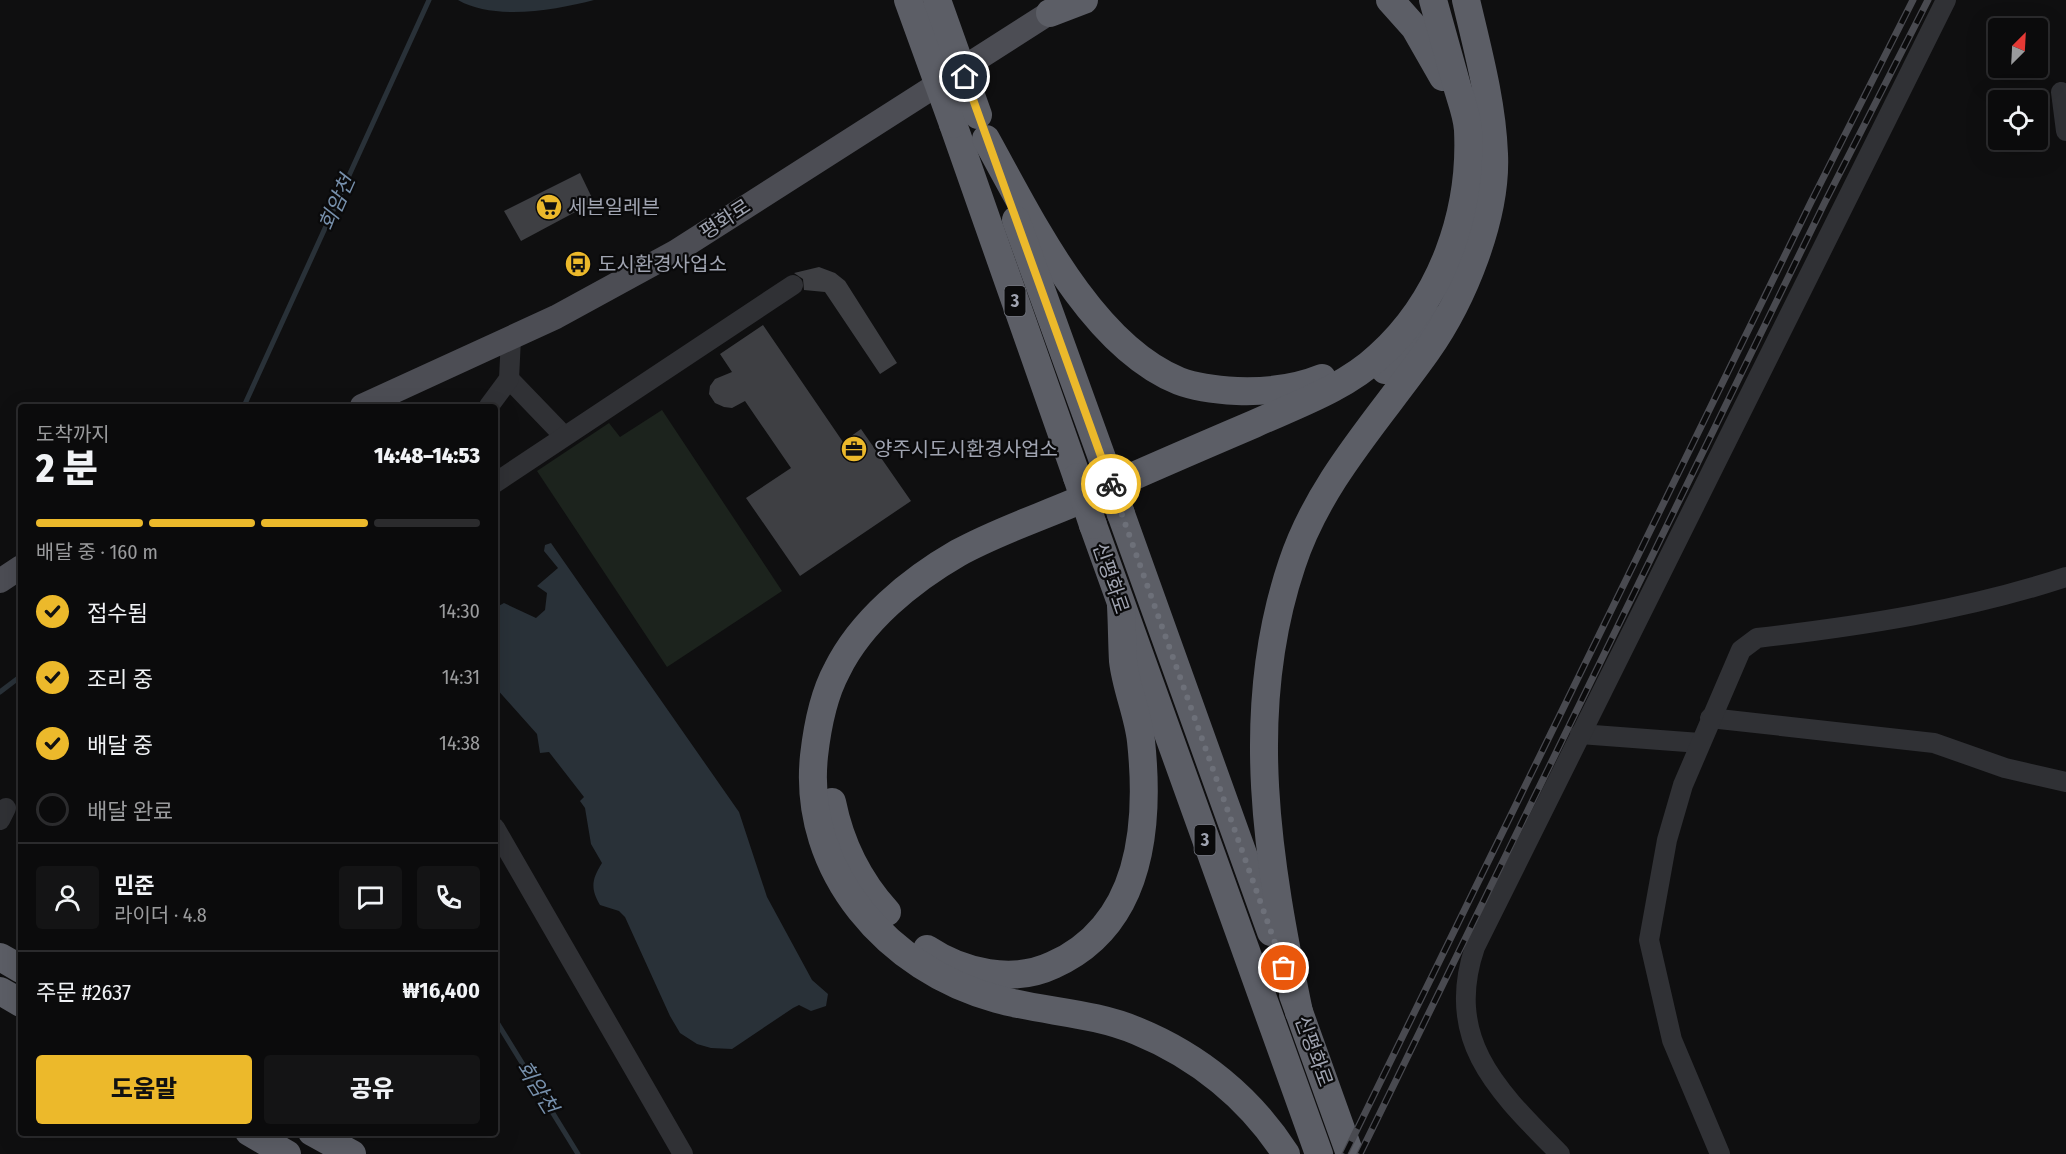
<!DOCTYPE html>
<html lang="ko">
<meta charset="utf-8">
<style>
:root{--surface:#0b0b0c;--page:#141415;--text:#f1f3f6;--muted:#9a9b9d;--line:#2b2b2d;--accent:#ecb92b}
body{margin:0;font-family:"Fira Sans Condensed","Noto Sans KR",sans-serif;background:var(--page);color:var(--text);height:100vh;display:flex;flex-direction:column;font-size:22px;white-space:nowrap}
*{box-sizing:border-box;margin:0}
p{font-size:20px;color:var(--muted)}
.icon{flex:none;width:33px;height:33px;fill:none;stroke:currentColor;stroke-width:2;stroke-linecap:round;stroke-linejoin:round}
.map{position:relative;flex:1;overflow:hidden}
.panel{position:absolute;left:18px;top:404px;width:480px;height:732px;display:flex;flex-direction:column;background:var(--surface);border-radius:6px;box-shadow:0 6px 24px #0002,0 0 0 2px var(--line)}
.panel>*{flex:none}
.needle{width:39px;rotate:24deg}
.buttons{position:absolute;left:1988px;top:18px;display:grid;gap:12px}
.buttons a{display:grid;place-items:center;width:60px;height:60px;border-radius:6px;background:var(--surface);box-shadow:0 6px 24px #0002,0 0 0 2px var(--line);font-size:30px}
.pin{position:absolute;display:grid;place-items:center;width:51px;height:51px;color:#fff;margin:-26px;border:3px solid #fff;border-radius:50%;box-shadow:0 2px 6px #0007}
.courier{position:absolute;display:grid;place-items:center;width:60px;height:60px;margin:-30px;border:4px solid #ecb92b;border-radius:50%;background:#fff;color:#222;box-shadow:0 2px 8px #0007}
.head em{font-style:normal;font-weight:800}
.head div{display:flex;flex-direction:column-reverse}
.head{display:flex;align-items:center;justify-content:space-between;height:102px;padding:0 18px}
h1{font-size:39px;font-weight:800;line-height:45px}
.bar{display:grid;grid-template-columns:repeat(4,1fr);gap:9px 6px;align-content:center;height:72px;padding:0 18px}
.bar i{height:8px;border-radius:4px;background:var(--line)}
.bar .selected{background:var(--accent)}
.bar p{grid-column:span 4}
.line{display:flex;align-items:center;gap:15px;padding:0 18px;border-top:2px solid var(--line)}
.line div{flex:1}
.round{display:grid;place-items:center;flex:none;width:63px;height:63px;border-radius:6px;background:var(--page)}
ol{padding:0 18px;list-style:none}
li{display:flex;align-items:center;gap:18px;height:66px}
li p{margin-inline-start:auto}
li .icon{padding:6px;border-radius:50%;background:var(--accent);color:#111;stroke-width:4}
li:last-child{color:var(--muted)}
li i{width:33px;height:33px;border:3px solid var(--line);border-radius:50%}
.button{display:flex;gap:12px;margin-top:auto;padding:12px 18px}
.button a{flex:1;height:69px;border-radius:6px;background:var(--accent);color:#111;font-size:24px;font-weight:800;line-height:69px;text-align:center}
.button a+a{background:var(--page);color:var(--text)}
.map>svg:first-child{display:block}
</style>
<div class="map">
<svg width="2066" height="1154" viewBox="0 0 2066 1154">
<rect width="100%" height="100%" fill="#0f0f10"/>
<!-- green -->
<polygon fill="#1c231d" points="662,410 782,591 667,667 537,471 609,423 620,437"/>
<!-- water -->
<g fill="#293138">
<path d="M 458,0 L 594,0 C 556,10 494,21 458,0 Z"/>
<path d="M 551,543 L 739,812 L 767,897 L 812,980 L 828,994 L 826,1006 L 811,1011 L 799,1005 L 793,1008 L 732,1049 L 711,1048 L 697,1044 L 680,1033 L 670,1016 L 625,917 L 619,911 L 600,905 C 590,888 592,879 602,863 L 591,844 L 585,808 L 580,801 L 584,797 L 549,752 L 540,753 L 537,734 L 495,687 L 495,608 L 504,603 L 536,618 L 545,610 L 547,593 L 537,586 L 558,568 L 544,551 L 545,545 Z"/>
</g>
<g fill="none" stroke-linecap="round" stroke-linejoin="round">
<!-- stream -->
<g stroke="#293138" stroke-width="5">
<polyline points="244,406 429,0"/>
<polyline points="0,692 21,676"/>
<polyline points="495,1019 578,1154"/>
</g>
</g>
<!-- building -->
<g fill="#3e3f43">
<polygon points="580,173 594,202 521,241 504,211"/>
<polygon points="819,267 835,273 845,281 897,363 880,374 825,292 804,290 803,279 794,273"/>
<polygon points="763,325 843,442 861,429 911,501 800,576 746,498 791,468 745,401 732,408 724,407 715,403 709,394 710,386 715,379 732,372 720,354"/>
</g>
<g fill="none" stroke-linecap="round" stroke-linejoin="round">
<!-- minor -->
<g stroke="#303135" stroke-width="20">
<polyline points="2061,92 2066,131"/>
<polyline points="509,379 564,436"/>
<polyline points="489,406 509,379 511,338"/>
<polyline points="495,483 793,285"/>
<polyline points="1710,718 1934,743 2005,768 2066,782"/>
<polyline points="1580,734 1700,743"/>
<polyline points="0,820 6,808"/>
<polyline points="495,828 683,1154"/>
<path d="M 1560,1154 C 1499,1092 1443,1041 1475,947 L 1946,0"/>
<path d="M 1720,1154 L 1672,1040 L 1649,940 L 1667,840 L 1683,785 L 1741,650 L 1757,638 C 1861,626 1966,610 2066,577"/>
</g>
<!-- major -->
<g stroke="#4c4d54" stroke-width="24">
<polyline points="362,406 556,317 675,252 1065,3"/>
<polyline points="0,581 21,567"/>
</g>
<!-- highway -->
<g stroke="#5c5e66" stroke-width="28">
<polyline points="1390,0 1415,28 1443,77"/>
<polyline points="1050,13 1084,0"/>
<polyline points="953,124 1077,477"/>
<path d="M 986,139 C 1030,218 1090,345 1179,381 C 1197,388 1218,390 1237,391 C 1266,392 1295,389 1322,378"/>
<polyline points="1016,220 1106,469"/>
<polyline points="1385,370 1447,317"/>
<polyline points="1121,514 1271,932"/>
<polyline points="1093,525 1319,1154"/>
<path d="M 832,802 C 840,842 859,881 887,912"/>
<path d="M 927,949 C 963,973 1013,984 1053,965 C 1142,925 1150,826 1141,741 C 1138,714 1126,688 1123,661 C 1122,643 1122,624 1121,606"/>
<polyline points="0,957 21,969"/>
<polyline points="0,991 21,1003"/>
<polyline points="1293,995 1350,1154"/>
<path d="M 1299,1012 C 1268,863 1242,712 1292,564 C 1319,482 1379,419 1427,351 C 1463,300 1497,217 1494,154 C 1492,102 1478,51 1466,0"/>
<polyline points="249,1132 287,1154"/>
<polyline points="312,1132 352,1154"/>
<path d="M 1286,1154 C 1250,1098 1198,1056 1137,1031 C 1092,1012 1043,1012 997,999 C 889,970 802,872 814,756 C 817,729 824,694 837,670 C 861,621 911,580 958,553 C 994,533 1035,519 1073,503 C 1133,476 1193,450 1254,424 C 1296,405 1345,388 1379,356 C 1442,299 1472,213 1468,130 C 1467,115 1461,100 1457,86 C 1449,58 1441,29 1433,0"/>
</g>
<defs>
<g id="rail">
<polyline points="1345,1154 1811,202 1913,0"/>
<polyline points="1360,1154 1825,202 1928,0"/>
</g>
</defs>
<!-- rail casing -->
<use href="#rail" stroke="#494a50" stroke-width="7"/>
<!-- rail -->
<use href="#rail" stroke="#0a0a0b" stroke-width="4.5" stroke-dasharray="14" stroke-linecap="butt"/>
<!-- highway-bridge -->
<g stroke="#5c5e66" stroke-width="28">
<polyline points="908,0 953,124"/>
<polyline points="937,0 978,115"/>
<polyline points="1106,469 1121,514"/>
<polyline points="1077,477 1093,525"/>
</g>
</g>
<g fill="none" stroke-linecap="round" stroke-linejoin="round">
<!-- done -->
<polyline stroke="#6d7079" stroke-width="6" stroke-dasharray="0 10.8" points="1111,484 1284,968"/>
<!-- route -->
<polyline stroke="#ecb92b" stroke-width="8" points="965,77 1111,484"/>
</g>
<!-- icons -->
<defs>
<symbol id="supermarket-disc" viewBox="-11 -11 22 22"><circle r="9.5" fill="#ecb92b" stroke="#0a0a0b"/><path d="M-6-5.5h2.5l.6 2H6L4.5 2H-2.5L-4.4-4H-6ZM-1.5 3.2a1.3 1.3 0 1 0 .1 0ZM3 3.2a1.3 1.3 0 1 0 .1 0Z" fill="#111"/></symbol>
<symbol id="bus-disc" viewBox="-11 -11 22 22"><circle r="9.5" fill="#ecb92b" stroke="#0a0a0b"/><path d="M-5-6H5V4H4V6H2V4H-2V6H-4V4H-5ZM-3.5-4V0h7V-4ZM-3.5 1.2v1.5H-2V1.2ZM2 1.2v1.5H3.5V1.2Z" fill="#111"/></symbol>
<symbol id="office-disc" viewBox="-11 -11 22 22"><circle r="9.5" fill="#ecb92b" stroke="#0a0a0b"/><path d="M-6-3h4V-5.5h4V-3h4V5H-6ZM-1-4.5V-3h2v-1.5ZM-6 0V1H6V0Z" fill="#111"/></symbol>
</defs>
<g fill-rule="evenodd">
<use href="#supermarket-disc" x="534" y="192" width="30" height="30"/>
<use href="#bus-disc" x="563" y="249" width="30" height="30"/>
<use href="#office-disc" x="839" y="434" width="30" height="30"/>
</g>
<g text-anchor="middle" stroke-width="4.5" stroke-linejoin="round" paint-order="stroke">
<!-- shield labels -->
<g fill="#0a0a0b" stroke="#73767f" stroke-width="1.5">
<rect x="1004.5" y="286" width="21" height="30" rx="4.5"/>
<rect x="1194.5" y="825" width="21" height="30" rx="4.5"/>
</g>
<g font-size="18" font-weight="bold" fill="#a0a4b1">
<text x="1015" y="307">3</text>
<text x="1205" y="846">3</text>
</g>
<!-- poi labels -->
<g font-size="20" fill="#a0a4b1" stroke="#0a0a0b" text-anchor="start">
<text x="568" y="214">세븐일레븐</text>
<text x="598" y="271">도시환경사업소</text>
<text x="874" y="456">양주시도시환경사업소</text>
</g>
<!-- street labels -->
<g font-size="20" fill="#a0a4b1" stroke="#0a0a0b">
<text transform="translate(725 219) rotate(-33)" y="7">평화로</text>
<text transform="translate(1111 578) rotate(71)" y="7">신평화로</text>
<text transform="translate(1314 1051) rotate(70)" y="7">신평화로</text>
</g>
<!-- water labels -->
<g font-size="21" font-style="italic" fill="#7790ac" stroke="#0a0a0b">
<text transform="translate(337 203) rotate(-66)" y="7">회암천</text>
<text transform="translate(537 1087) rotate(58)" y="7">회암천</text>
</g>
</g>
</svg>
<div class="buttons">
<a><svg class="needle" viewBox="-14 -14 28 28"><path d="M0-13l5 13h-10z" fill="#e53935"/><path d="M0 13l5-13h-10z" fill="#9a9b9d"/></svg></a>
<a><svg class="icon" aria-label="locate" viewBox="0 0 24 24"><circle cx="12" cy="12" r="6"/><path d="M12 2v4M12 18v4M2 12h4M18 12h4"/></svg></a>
</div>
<div class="pin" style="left:1284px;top:968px;background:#ea580c"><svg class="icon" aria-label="bag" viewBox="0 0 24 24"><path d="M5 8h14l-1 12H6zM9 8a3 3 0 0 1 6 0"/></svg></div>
<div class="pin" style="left:965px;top:77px;background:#1f2937"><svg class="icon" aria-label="home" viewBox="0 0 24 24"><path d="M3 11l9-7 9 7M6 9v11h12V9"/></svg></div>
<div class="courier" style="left:1111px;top:484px"><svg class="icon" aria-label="bike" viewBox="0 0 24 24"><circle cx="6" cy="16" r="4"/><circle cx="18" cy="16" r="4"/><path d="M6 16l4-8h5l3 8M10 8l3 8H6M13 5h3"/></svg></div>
<section class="panel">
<div class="head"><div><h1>2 분</h1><p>도착까지</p></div><em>14:48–14:53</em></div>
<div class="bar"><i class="selected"></i><i class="selected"></i><i class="selected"></i><i></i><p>배달 중 · 160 m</p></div>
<ol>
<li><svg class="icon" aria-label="check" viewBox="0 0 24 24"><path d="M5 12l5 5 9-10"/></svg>접수됨<p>14:30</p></li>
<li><svg class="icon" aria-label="check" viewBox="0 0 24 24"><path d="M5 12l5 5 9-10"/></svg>조리 중<p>14:31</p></li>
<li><svg class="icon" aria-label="check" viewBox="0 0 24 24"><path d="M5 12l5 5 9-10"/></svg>배달 중<p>14:38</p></li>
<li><i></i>배달 완료</li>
</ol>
<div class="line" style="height:108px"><a class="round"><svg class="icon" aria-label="person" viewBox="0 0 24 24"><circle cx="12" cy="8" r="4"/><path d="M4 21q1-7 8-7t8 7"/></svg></a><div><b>민준</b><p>라이더 · 4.8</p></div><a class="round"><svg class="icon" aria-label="chat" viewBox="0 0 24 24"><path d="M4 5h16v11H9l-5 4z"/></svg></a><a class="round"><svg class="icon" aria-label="phone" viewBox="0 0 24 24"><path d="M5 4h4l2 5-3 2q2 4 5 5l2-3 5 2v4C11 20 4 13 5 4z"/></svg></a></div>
<div class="line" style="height:78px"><div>주문 #2637</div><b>₩16,400</b></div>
<div class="button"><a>도움말</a><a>공유</a></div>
</section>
</div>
